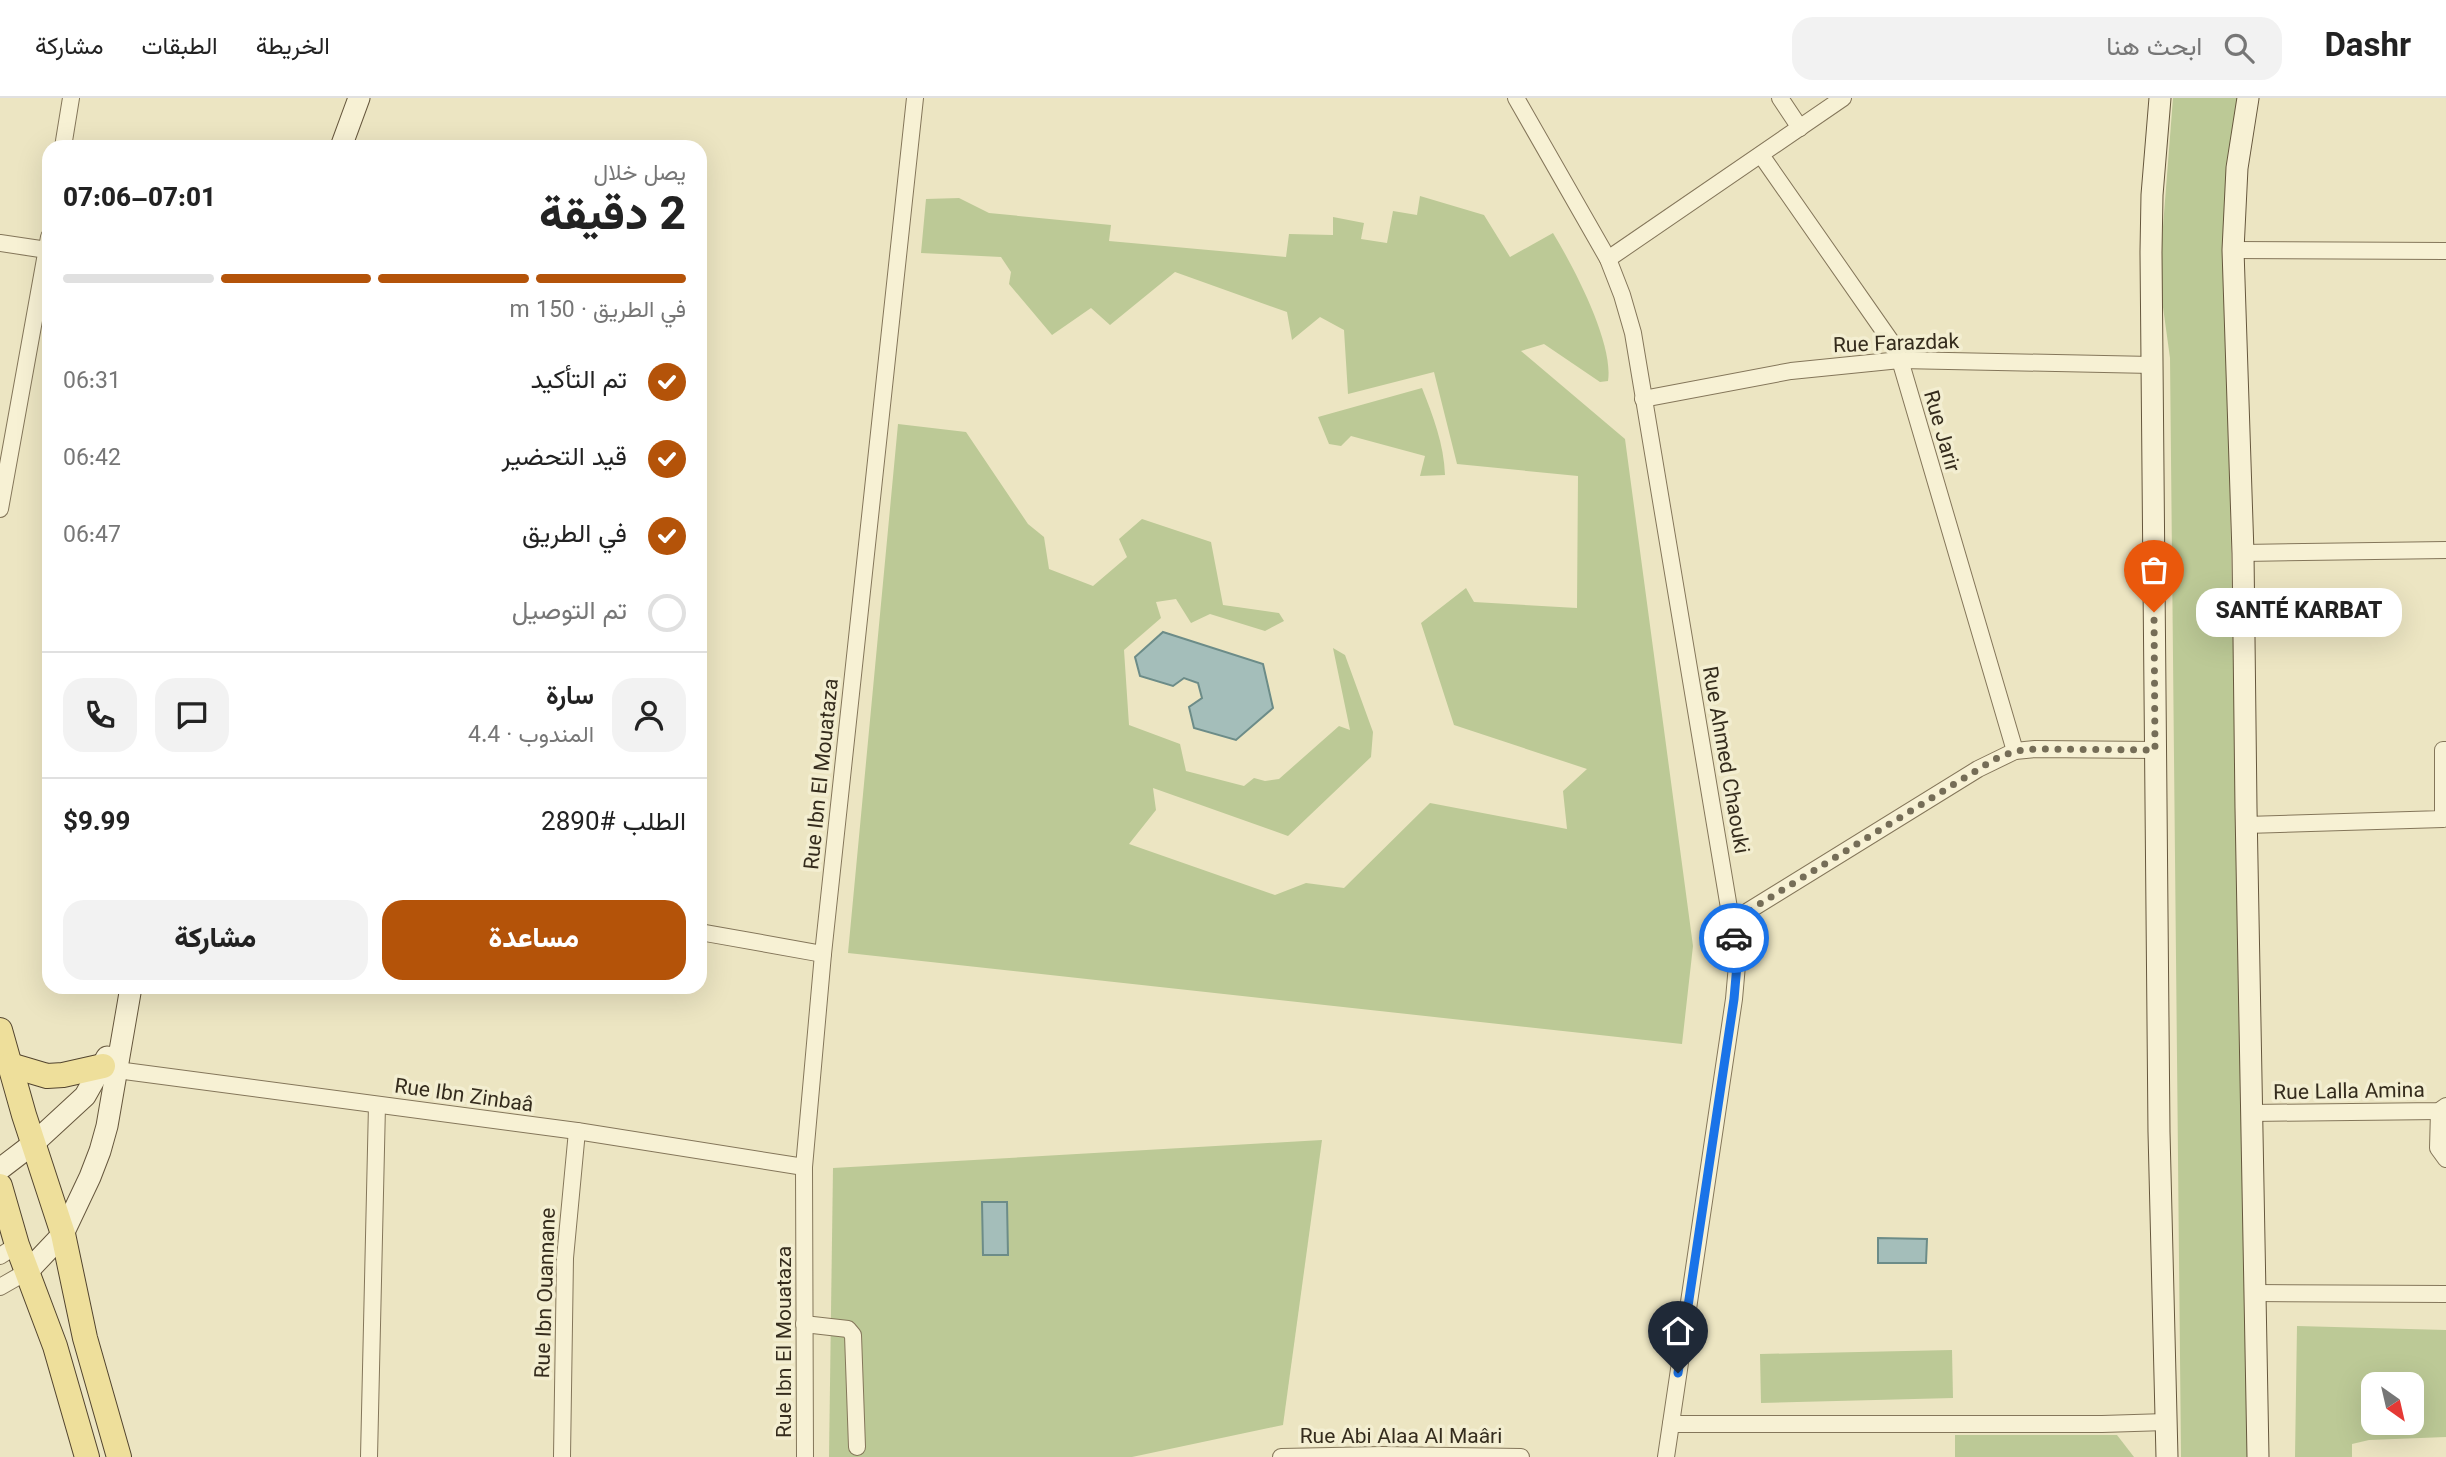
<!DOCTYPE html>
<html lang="ar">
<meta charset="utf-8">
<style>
:root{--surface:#fff;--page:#f2f2f2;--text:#222;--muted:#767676;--line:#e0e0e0;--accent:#b45309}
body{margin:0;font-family:Georgia,Vazirmatn,serif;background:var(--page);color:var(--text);direction:rtl;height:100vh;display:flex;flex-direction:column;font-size:26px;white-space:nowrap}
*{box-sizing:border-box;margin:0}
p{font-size:23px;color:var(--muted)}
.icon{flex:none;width:38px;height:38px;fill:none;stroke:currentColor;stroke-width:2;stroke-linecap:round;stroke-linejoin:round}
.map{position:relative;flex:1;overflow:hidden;direction:ltr}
.side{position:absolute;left:42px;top:42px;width:665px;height:854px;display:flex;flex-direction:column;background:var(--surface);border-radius:21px;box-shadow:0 7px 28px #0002;direction:rtl}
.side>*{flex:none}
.needle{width:46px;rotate:146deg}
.controls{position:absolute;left:2361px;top:1274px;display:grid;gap:14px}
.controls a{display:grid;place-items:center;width:63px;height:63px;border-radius:14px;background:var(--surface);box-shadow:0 7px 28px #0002;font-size:35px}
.pin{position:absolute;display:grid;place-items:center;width:60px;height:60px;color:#fff;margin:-72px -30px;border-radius:50% 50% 50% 0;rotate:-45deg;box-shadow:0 0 7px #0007}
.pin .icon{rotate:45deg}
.courier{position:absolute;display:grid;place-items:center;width:70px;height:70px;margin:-35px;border:5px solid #1a73e8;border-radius:50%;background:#fff;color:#222;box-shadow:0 2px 9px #0007}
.bubble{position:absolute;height:49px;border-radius:21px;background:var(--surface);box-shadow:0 7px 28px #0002;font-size:23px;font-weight:800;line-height:49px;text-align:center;direction:rtl}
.overview em{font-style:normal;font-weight:800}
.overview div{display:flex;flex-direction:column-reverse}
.overview{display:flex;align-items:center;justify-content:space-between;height:119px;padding:0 21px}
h1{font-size:46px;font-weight:800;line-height:52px}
.bar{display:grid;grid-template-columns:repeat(4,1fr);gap:10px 7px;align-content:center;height:84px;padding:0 21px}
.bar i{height:9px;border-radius:5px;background:var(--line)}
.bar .current{background:var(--accent)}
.bar p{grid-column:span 4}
.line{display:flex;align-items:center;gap:18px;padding:0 21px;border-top:2px solid var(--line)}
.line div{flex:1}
.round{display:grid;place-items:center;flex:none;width:74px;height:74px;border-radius:21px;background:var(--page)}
ol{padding:0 21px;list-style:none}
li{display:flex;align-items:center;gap:21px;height:77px}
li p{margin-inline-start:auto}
li .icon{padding:7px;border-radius:50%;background:var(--accent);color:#fff;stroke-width:4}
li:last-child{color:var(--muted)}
li i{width:38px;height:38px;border:4px solid var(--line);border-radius:50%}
.cta{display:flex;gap:14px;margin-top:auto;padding:14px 21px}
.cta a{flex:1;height:80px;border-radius:21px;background:var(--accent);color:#fff;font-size:28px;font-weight:800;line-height:80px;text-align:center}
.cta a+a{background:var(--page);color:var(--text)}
header{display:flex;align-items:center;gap:42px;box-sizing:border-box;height:98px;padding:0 35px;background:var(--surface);border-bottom:2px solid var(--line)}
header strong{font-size:33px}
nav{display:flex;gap:38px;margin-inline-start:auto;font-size:24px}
.search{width:490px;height:63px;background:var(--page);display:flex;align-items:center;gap:18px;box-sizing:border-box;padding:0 24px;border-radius:21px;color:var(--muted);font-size:26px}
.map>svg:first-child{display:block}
</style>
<header>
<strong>Dashr</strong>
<div class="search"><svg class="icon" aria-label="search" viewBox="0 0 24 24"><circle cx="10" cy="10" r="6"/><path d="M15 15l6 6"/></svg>ابحث هنا</div>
<nav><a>الخريطة</a><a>الطبقات</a><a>مشاركة</a></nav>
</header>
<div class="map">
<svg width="2446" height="1359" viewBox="0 0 2446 1359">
<rect width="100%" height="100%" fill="#ece5c2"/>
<!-- green -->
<g fill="#bcc996" fill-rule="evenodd">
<polygon points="2173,0 2241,0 2228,298 2249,1359 2181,1359 2170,260 2159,180"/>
<path d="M 1420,98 L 1484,117 L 1510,159 L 1553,135 C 1573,168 1614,245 1608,283 L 1600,284 L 1544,246 L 1521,253 L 1625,341 L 1693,848 L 1682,946 L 848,855 L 898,326 L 966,334 L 1028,426 L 1044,439 L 1049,471 L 1093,488 L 1127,459 L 1119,441 L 1142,421 L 1211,444 L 1223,507 L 1279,515 L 1284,523 L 1265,533 L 1210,516 L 1191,525 L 1176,501 L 1156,504 L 1161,520 L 1124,552 L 1129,627 L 1180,646 L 1186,673 L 1244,688 L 1254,680 L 1265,683 L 1279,681 L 1339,628 L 1350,632 L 1333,550 L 1345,557 L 1373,634 L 1371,659 L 1288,738 L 1153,690 L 1156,712 L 1129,746 L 1275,797 L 1306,785 L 1344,790 L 1430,705 L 1567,731 L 1563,693 L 1587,671 L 1454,627 L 1421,525 L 1466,490 L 1474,504 L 1577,510 L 1578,378 L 1457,366 L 1434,274 L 1348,296 L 1344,232 L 1320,219 L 1292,242 L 1287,214 L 1175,174 L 1110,227 L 1091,210 L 1052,237 L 1009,186 L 1011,174 L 1001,159 L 921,155 L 926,101 L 959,100 L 989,115 L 1111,127 L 1109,143 L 1286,159 L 1289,136 L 1333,137 L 1333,119 L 1364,125 L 1361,141 L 1387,145 L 1393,113 L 1417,117 Z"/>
<path d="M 1422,290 C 1433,318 1444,346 1445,377 L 1420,378 L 1425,358 L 1351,338 L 1341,348 L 1329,346 L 1318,319 Z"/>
<polygon points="1322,1042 1283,1327 1132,1359 829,1359 833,1070"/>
<path d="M 2297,1228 L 2446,1232 L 2446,1339 L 2369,1342 L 2352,1346 L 2352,1359 L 2295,1359 ZM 2373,1286 L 2412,1286 L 2412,1325 L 2373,1325 Z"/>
<polygon points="1952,1252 1953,1300 1761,1305 1760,1256"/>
<polygon points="1955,1337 2117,1337 2134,1359 1955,1359"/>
</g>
<!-- water -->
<g fill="#a4beba" stroke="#6c8c88" stroke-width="2">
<polygon points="1163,534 1263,566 1273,610 1236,642 1194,630 1189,609 1202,600 1198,585 1184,580 1173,588 1140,578 1135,559"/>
<polygon points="982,1104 1007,1104 1008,1157 983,1157"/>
<polygon points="1878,1140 1927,1141 1926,1165 1878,1165"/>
</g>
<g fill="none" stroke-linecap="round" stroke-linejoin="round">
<defs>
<g id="street">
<polyline points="1516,0 1608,161 1622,197 1633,235 1735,846 1737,867 1734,901 1666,1359"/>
<polyline points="1780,0 1800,30"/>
<polyline points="63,49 71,0"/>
<polyline points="1761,57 1890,242 1900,262 2015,653"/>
<polyline points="0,145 47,152"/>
<polyline points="2233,152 2446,153"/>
<polyline points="1608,161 1843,0"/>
<polyline points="1643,301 1791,273 1900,262 2152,267"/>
<polyline points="0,411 49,139"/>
<polyline points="2243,455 2446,452"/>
<polyline points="2246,727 2443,721 2443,652 2446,652"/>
<polyline points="1732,823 1978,671 2015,653 2035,651 2156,652"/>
<polyline points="700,834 823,856"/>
<polyline points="117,972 577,1033 804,1069"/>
<polyline points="2439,1013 2438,1050 2446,1061"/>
<polyline points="2251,1015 2439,1013 2446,1008"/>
<polyline points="0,1158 17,1147"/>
<polyline points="0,1189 28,1173"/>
<polyline points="2255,1195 2446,1196"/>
<polyline points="804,1226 848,1231 853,1237 857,1349"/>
<polyline points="1671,1326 2102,1326 2166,1324"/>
<polyline points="369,1359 377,1007"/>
<polyline points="562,1359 565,1160 577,1033"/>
<polyline points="805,1359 804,1069 823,856 915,0"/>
<polyline points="1281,1359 1382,1357 1521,1359"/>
</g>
<g id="secondary">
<polyline points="2160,0 2152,97 2151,154 2159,1034 2167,1359"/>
<polyline points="2248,0 2237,70 2233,152 2243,455 2246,710 2258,1359"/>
<polyline points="341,49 359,0"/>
<polyline points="0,1071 34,1045 85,998 107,959"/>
<polyline points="28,1173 63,1136 90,1079 100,1053 107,1028 131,889"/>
</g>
<g id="primary">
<polyline points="0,932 24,1017 63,1136 85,1240 119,1359"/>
<polyline points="10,967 47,978 63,977 103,968"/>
<polyline points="0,1088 17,1147 55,1248 87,1359"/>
</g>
</defs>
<!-- street casing -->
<use href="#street" stroke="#84765a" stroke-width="18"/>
<!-- secondary casing -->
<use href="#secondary" stroke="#66573d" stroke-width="23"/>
<!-- primary casing -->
<use href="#primary" stroke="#52442e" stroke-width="26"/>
<!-- street -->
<use href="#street" stroke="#f7f1d4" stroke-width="16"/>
<!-- secondary -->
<use href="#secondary" stroke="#f7f1d4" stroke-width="21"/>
<!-- primary -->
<use href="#primary" stroke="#eedf9b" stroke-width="24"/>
</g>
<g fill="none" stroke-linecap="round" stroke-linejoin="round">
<!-- done -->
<polyline stroke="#756d57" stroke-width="7" stroke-dasharray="0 12.6" points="1734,840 1732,823 1995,661 2015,653 2035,651 2155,652 2154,514"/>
<!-- route -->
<polyline stroke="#1a73e8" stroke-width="9" points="1678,1275 1734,901 1737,867 1734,840"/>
</g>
<g text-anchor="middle" stroke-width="7" stroke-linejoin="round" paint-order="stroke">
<!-- street labels -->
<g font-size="21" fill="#352c1d" stroke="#f3eed1">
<text transform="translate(1896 245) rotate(-2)" y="7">Rue Farazdak</text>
<text transform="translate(1942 333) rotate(74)" y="7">Rue Jarir</text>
<text transform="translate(1726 662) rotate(80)" y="7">Rue Ahmed Chaouki</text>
<text transform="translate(821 676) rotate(-84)" y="7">Rue Ibn El Mouataza</text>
<text transform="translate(2349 993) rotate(-1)" y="7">Rue Lalla Amina</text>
<text transform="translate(464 997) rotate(8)" y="7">Rue Ibn Zinbaâ</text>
<text transform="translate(545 1195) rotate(-88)" y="7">Rue Ibn Ouannane</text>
<text transform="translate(784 1244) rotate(-90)" y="7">Rue Ibn El Mouataza</text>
<text x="1401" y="1345">Rue Abi Alaa Al Maâri</text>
</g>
</g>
</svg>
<div class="controls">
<a><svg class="needle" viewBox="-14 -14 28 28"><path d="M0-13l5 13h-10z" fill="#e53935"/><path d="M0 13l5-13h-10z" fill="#767676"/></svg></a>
</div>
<div class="pin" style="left:2154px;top:514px;background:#ea580c"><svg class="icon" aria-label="bag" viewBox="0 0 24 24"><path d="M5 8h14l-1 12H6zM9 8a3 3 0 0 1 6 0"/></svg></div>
<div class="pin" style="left:1678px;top:1275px;background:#1f2937"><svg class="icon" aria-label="home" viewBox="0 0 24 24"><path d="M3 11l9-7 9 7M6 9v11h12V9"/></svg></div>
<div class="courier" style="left:1734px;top:840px"><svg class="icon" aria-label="car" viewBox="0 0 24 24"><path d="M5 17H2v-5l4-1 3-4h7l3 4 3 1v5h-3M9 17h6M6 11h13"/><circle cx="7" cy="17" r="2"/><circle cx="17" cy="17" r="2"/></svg></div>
<div class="bubble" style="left:2196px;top:490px;width:206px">SANTÉ KARBAT</div>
<section class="side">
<div class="overview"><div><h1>2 دقيقة</h1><p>يصل خلال</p></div><em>07:01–07:06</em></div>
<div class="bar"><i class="current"></i><i class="current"></i><i class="current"></i><i></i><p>في الطريق · 150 m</p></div>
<ol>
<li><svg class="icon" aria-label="check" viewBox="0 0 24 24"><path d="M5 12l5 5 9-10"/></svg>تم التأكيد<p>06:31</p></li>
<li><svg class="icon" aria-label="check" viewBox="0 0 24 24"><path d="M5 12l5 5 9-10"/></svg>قيد التحضير<p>06:42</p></li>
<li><svg class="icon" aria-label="check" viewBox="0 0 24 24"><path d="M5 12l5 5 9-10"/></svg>في الطريق<p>06:47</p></li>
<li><i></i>تم التوصيل</li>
</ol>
<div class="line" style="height:126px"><a class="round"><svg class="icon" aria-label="person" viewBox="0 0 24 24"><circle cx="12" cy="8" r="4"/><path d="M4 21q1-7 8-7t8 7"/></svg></a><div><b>سارة</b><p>المندوب · 4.4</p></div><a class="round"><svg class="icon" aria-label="chat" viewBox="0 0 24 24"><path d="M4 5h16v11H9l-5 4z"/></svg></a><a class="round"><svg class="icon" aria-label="phone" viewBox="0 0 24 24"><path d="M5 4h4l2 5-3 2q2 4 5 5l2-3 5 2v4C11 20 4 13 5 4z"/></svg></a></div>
<div class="line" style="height:91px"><div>الطلب #2890</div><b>$9.99</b></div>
<div class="cta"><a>مساعدة</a><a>مشاركة</a></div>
</section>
</div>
